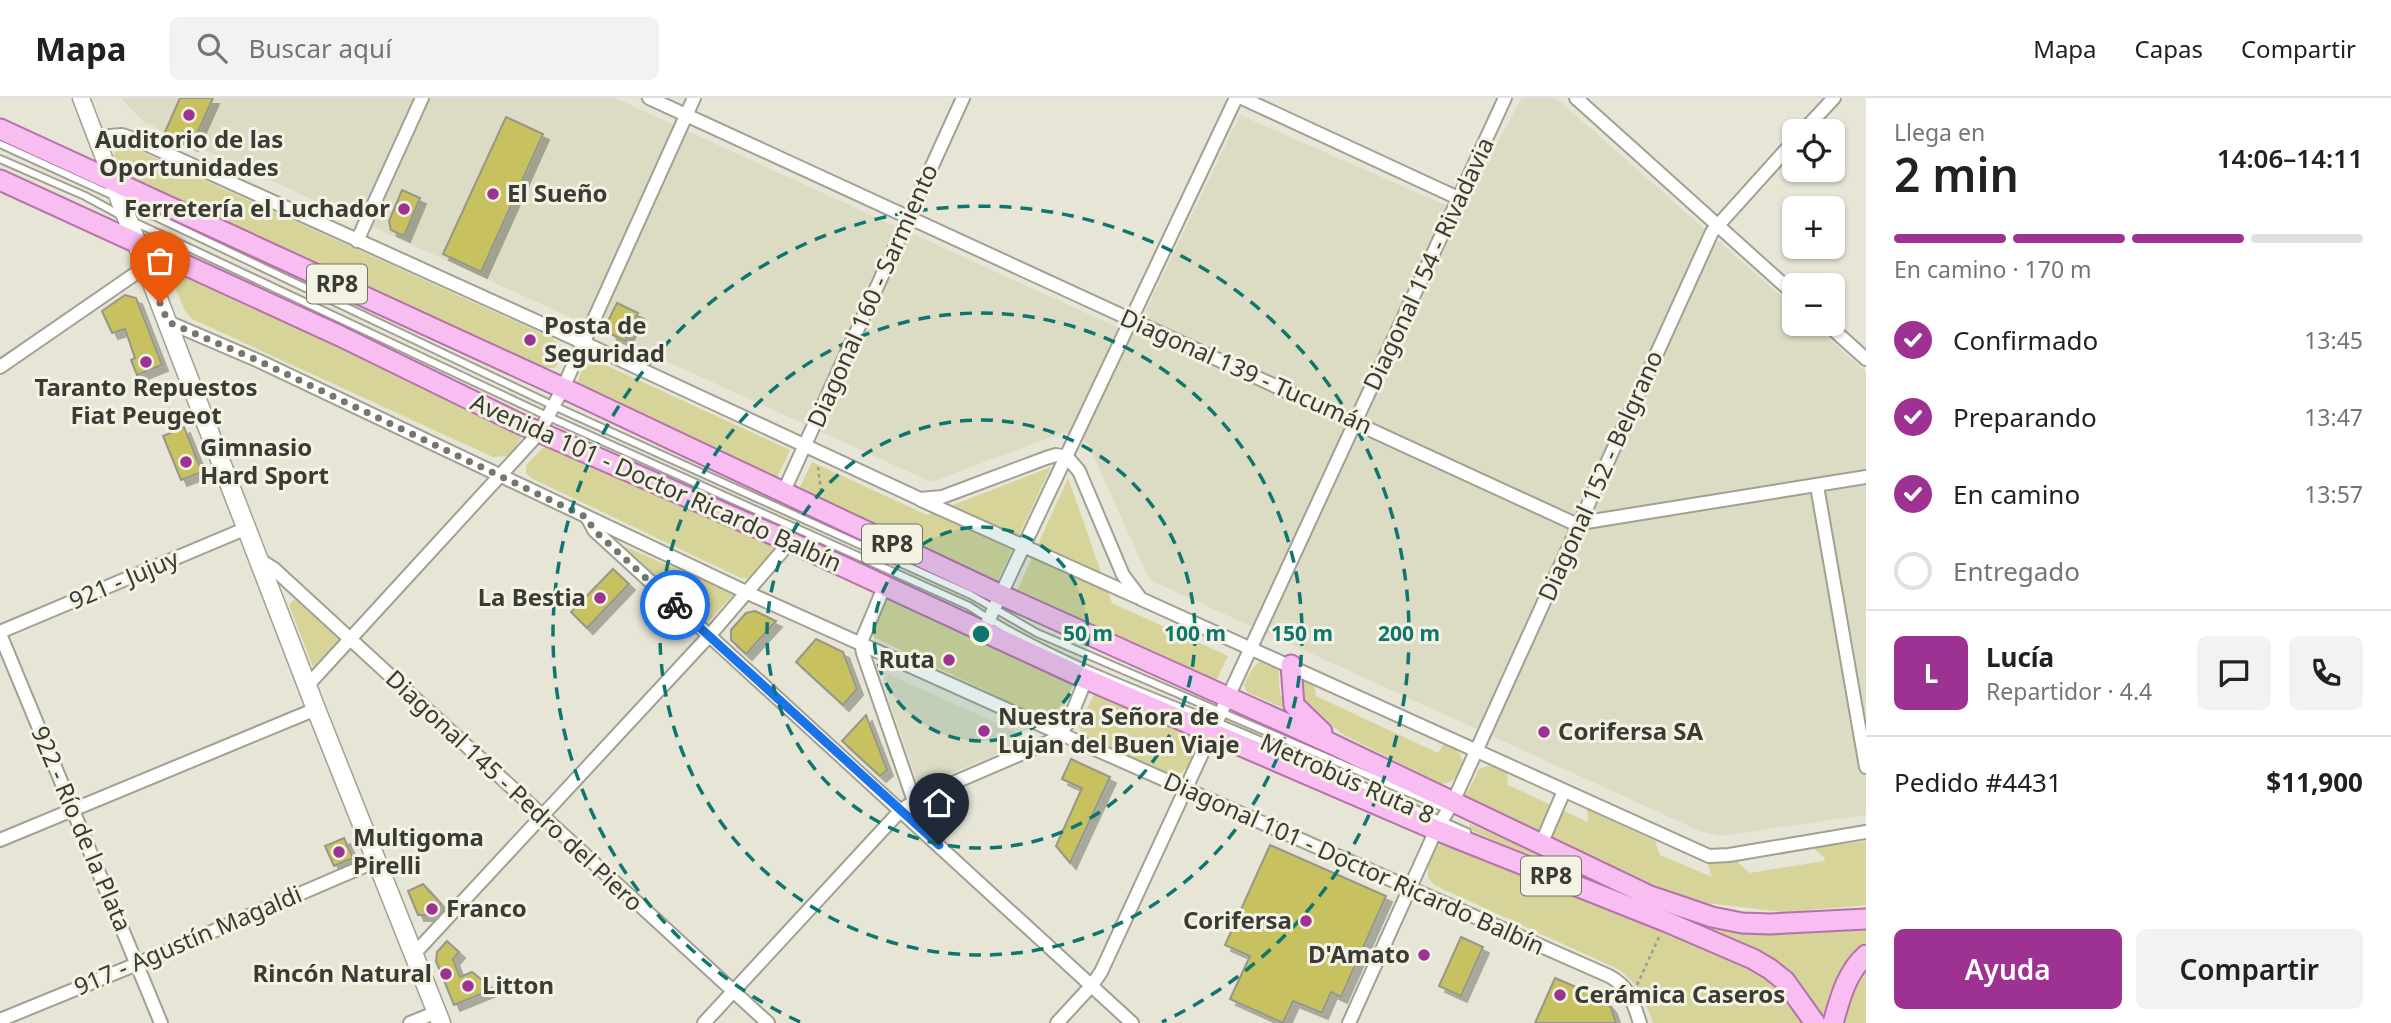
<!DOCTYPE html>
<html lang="es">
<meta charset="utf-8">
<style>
:root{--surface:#fff;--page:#f2f2f2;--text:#202124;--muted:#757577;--line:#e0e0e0;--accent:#9e3293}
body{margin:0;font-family:"Noto Sans",sans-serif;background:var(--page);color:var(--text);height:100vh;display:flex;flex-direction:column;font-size:26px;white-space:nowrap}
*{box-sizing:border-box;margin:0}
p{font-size:23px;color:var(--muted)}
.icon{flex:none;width:38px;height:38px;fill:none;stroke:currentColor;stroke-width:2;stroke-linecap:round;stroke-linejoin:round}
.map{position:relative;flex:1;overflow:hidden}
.details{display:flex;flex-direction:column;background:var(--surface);width:525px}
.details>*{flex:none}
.tools{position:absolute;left:1782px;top:21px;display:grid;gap:14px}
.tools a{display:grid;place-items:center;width:63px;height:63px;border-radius:10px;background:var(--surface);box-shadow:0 2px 5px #0004;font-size:35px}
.pin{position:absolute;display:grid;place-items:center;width:60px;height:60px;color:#fff;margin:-72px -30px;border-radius:50% 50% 50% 0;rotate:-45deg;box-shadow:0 0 7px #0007}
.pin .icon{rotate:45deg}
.courier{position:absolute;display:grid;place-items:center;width:70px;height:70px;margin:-35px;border:5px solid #1a73e8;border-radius:50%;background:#fff;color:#222;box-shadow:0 2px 9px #0007}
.overview em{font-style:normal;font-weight:600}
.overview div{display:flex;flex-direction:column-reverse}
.overview{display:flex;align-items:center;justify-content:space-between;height:119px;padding:0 28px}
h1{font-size:46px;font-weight:600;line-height:52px}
.bar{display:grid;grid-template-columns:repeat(4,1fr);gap:10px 7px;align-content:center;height:84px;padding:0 28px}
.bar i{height:9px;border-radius:5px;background:var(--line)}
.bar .on{background:var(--accent)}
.bar p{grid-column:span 4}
.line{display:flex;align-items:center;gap:18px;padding:0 28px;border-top:2px solid var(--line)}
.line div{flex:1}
.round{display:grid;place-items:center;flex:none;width:74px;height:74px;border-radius:10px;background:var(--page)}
ol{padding:0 28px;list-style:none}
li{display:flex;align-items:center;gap:21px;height:77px}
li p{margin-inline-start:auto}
li .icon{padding:7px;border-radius:50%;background:var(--accent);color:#fff;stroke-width:4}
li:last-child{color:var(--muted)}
li i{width:38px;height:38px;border:4px solid var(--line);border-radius:50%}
.button{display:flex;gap:14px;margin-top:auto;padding:14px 28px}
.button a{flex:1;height:80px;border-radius:10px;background:var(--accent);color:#fff;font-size:28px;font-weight:600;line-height:80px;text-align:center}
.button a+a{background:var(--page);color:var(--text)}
header{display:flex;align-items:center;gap:42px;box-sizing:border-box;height:98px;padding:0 35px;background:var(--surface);border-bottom:2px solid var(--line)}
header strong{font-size:33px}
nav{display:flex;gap:38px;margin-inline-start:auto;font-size:24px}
.search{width:490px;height:63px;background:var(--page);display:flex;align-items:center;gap:18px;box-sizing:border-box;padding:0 24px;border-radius:10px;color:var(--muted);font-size:26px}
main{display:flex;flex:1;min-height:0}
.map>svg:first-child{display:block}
</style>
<header>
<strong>Mapa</strong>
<div class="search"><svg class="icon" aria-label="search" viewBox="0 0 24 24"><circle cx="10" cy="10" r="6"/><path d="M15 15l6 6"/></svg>Buscar aquí</div>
<nav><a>Mapa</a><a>Capas</a><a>Compartir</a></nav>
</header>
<main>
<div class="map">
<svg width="1866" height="925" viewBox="0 0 1866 925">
<defs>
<filter id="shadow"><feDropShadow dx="6" dy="6" stdDeviation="0" flood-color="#0004"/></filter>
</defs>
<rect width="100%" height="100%" fill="#e6e5d6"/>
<!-- built -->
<g fill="#dcdbc4">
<polygon points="121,0 615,0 1134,237 1240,17 1459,113 1522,0 1556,0 1794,210 1794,226 1811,226 1866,274 1866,717 1719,738 1700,733 1152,483 1147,476 1088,346 1064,334 931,384 165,34 144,24"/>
<polygon points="890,577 1021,636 1023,646 919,688 882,582"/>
</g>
<!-- green -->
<g fill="#d7d49a">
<polygon points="121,50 133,50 552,240 565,253 555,270 545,270 126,78 114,62 114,55"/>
<polygon points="172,174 177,174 518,333 521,341 508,358 493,359 192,221 185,213 170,178"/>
<polygon points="588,259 790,352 776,382 575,289"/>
<polygon points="546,347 775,447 775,454 751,481 741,480 531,380 526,375 526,367"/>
<polygon points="812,364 927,417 1051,369 997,484 799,391"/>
<polygon points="1068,380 1112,505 1228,558 1215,585 1016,495"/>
<polygon points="621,447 734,496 705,527"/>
<polygon points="885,500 1073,586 1057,627 867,536"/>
<polygon points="294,501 340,541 313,569 289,507"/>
<path d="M 1267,561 L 1278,568 L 1280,596 L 1288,612 L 1247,594 L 1244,587 C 1250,576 1253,564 1267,561 Z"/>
<path d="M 1305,579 L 1314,583 L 1316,598 L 1438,655 L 1445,644 C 1454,649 1460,654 1463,664 C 1458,677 1455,685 1441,686 L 1344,637 L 1302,605 L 1297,584 Z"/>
<path d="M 1095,595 L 1198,640 L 1200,644 C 1193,659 1190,674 1174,677 L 1083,638 L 1078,628 Z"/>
<polygon points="1488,668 1502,669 1507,673 1508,687 1588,724 1587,711 1655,743 1660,757 1712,779 1707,764 1735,762 1750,775 1824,763 1825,760 1813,750 1866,743 1866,807 1784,814 1706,805 1666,792 1465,699 1479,671"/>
<polygon points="1470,726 1563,766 1735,831 1820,835 1866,831 1866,844 1853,858 1823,925 1800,885 1781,866 1732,840 1657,813 1468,731"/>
<polygon points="1448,745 1702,847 1777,882 1807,925 1653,925 1640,891 1620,872 1434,787 1428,779 1428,768 1437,748"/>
<polygon points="1866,875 1866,925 1845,925 1853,895"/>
</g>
<!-- building -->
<g fill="#c7c161" stroke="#979789" stroke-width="2" filter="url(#shadow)">
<polygon points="180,0 213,0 192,47 165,34"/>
<polygon points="506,19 543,36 481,174 443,156"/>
<polygon points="402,92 420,100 404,138 391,132 389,123"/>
<polygon points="125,197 136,200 162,267 137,277 131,262 135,260 125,231 112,235 102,213"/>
<polygon points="617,205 638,215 625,243 611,236 607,225"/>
<polygon points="184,329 202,374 181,382 163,338"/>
<polygon points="613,471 629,486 587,530 571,514"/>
<polygon points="755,513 776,523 746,556 731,542 731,532 746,515"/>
<polygon points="816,541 843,554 857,591 843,607 796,564"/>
<polygon points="866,617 887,672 880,678 842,643"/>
<polygon points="1071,661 1110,679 1070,765 1056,748 1082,690 1062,681"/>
<polygon points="344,740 353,760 334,768 325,748"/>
<polygon points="1270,747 1386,798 1341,899 1331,894 1322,915 1293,903 1283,925 1230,901 1250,858 1225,847"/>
<polygon points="423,786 441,806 430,817 418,817 408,793"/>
<polygon points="1461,839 1483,849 1461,898 1439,888"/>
<polygon points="447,843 459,854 453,861 460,879 472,874 493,891 454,907 436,863 437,854"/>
<polygon points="1555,880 1604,901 1611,910 1616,925 1535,925"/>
</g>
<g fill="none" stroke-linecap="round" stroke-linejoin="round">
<defs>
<g id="service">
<polyline points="0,46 114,98"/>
<polyline points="0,61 85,98 122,118"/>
<polyline points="127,105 554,308 971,497 1037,535 1442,709"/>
<path d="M 132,123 L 549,319 L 969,508 C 1044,558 1130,589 1214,623 C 1299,658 1383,697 1467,734"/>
</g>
<g id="minor">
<polyline points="649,0 1571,424 1580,425 1866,379"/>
<polyline points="1242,0 1458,100"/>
<polyline points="1576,0 1794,196"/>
<polyline points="1803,33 1834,0"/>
<polyline points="97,39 122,37 137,42 582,244 920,401 942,399 1046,360 1056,357 1067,359 1079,373 1123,477 1141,501 1709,758 1729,757 1866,734"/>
<polyline points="357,143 422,0"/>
<path d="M 168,224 L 259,263 L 748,495 L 1061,636 L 1609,878 C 1630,889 1633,904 1640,925"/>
<polyline points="1827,226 1866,261"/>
<polyline points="0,269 145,169"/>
<polyline points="1817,388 1866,669"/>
<polyline points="783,395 963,0"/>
<polyline points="921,402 1137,499"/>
<polyline points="587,419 594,432 1132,925"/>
<polyline points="260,462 273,470 768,925"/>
<polyline points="885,487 861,544 863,555 914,703"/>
<polyline points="0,534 247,430"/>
<polyline points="983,534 1236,0"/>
<polyline points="0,536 161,925"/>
<polyline points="307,588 539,335 563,290 694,0"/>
<polyline points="0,742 316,611"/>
<polyline points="1542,744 1564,693"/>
<polyline points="414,856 709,538 790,444"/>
<polyline points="0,922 137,866 376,763"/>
<polyline points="410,925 437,914"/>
<polyline points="704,925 901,712 923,698 1053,642 1068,625 1086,581"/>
<polyline points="1057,925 1092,887 1101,874 1505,0"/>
<polyline points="1349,925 1436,732 1453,704 1712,134 1794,43"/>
</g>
<polyline id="tertiary" points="81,0 112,81"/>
<polyline id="secondary" points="112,81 316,611 441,925"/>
<g id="primary">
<polyline points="0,31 563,290 1001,497 1332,646 1650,798 1712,819 1742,825 1770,826 1866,821"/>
<polyline points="0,82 340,238 516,324 790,444 1086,581 1436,732 1667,824 1753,861 1770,871 1785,883 1815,925"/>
<polyline points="1291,567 1294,607 1322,634"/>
<path d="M 1833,925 C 1840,901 1846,875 1866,857"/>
</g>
</defs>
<!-- service casing -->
<use href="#service" stroke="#a1a092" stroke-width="10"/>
<!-- minor casing -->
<use href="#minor" stroke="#a1a092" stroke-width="16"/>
<!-- tertiary casing -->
<use href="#tertiary" stroke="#a1a092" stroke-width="19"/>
<!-- secondary casing -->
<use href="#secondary" stroke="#a1a092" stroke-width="21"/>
<!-- primary casing -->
<use href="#primary" stroke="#b373a9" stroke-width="23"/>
<!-- path -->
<g stroke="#9b9b90" stroke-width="2.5" stroke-dasharray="3.5 3.5" stroke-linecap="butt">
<polyline points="818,369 821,394"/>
<polyline points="1637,887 1659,839"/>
</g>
<!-- service -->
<use href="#service" stroke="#fff" stroke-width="6"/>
<!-- minor -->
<use href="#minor" stroke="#fff" stroke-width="12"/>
<!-- tertiary -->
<use href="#tertiary" stroke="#fff" stroke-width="16"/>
<!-- secondary -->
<use href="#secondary" stroke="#fff" stroke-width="18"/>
<!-- primary -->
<use href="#primary" stroke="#f8bdf1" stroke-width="19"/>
</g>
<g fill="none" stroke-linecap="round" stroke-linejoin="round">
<!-- done -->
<polyline stroke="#77766d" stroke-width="7" stroke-dasharray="0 12.6" points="160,205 168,224 259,263 586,419 594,432 675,507"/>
<!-- route -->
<polyline stroke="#1a73e8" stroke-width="9" points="675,507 939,747"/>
</g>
<!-- distance rings -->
<circle cx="981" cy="536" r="107" fill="#0f766e" fill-opacity=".12"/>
<g fill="none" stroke="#0f766e" stroke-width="3.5" stroke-dasharray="12 9">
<circle cx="981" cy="536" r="107"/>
<circle cx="981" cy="536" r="214"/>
<circle cx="981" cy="536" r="321"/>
<path d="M800 924A428 428 0 1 1 1162 924"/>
</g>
<!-- markers -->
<g fill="#9e3293" stroke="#f3f2e3" stroke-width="2.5">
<circle cx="189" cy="17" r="7"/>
<circle cx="493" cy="96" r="7"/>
<circle cx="404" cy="111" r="7"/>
<circle cx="530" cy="242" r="7"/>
<circle cx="146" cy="264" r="7"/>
<circle cx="186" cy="364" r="7"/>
<circle cx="600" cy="500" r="7"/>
<circle cx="949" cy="562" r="7"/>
<circle cx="984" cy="633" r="7"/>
<circle cx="1544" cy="634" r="7"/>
<circle cx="339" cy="754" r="7"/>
<circle cx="432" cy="811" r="7"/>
<circle cx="1306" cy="823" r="7"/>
<circle cx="1424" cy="857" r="7"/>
<circle cx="446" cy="876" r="7"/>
<circle cx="468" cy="888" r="7"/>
<circle cx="1560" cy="897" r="7"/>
</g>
<g text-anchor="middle" stroke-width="6" stroke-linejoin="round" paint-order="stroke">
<!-- shield labels -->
<g fill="#f3f2e3" stroke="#727269" stroke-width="2">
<rect x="307" y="166.5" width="60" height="39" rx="5"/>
<rect x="862" y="426.5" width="60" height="39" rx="5"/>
<rect x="1521" y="758.5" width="60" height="39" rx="5"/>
</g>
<g font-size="23" font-weight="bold" fill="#3b3b35">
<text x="337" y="194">RP8</text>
<text x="892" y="454">RP8</text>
<text x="1551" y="786">RP8</text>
</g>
<!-- poi labels -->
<g font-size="24" font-weight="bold" fill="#3b3b35" stroke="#f3f2e3" text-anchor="start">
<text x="189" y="50" text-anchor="middle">Auditorio de las<tspan x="189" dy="28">Oportunidades</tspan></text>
<text x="507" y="104">El Sueño</text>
<text x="390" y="119" text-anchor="end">Ferretería el Luchador</text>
<text x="544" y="236">Posta de<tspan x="544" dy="28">Seguridad</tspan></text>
<text x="146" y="298" text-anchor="middle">Taranto Repuestos<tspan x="146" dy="28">Fiat Peugeot</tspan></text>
<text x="200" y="358">Gimnasio<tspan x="200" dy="28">Hard Sport</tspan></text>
<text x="586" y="508" text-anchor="end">La Bestia</text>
<text x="935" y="570" text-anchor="end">Ruta</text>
<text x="998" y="627">Nuestra Señora de<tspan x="998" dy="28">Lujan del Buen Viaje</tspan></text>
<text x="1558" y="642">Corifersa SA</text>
<text x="353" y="748">Multigoma<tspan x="353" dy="28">Pirelli</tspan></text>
<text x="446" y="819">Franco</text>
<text x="1292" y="831" text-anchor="end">Corifersa</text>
<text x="1410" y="865" text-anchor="end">D'Amato</text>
<text x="432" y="884" text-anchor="end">Rincón Natural</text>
<text x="482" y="896">Litton</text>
<text x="1574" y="905">Cerámica Caseros</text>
</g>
<!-- street labels -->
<g font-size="24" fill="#3b3b35" stroke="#f3f2e3">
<text transform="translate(1429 166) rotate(-65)" y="8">Diagonal 154 - Rivadavia</text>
<text transform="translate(873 198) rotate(-66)" y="8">Diagonal 160 - Sarmiento</text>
<text transform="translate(1246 274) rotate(24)" y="8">Diagonal 139 - Tucumán</text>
<text transform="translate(1601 378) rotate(-66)" y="8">Diagonal 152 - Belgrano</text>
<text transform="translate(656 385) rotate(24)" y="8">Avenida 101 - Doctor Ricardo Balbín</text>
<text transform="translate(124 482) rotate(-23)" y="8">921 - Jujuy</text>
<text transform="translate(1347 681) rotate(24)" y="8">Metrobús Ruta 8</text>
<text transform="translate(514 693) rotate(43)" y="8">Diagonal 145 - Pedro del Piero</text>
<text transform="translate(81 731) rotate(67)" y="8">922 - Río de la Plata</text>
<text transform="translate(1354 766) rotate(24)" y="8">Diagonal 101 - Doctor Ricardo Balbín</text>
<text transform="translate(188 843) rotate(-23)" y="8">917 - Agustín Magaldi</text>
</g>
</g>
<circle cx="981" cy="536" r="10" fill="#0f766e" stroke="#f3f2e3" stroke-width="3.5"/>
<g font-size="21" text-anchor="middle" font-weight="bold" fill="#0f766e" stroke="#f3f2e3" stroke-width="6" stroke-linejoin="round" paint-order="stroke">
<text x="1088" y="543">50 m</text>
<text x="1195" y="543">100 m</text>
<text x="1302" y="543">150 m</text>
<text x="1409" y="543">200 m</text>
</g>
</svg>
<div class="tools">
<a><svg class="icon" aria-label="locate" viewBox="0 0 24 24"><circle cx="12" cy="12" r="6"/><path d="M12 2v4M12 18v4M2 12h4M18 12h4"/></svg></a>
<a>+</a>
<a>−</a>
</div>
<div class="pin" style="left:160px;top:205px;background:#ea580c"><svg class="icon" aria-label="bag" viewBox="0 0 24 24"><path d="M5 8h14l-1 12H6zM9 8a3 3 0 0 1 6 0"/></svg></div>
<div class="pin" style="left:939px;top:747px;background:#1f2937"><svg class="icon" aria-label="home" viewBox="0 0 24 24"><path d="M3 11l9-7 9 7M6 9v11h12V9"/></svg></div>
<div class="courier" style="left:675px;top:507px"><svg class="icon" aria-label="bike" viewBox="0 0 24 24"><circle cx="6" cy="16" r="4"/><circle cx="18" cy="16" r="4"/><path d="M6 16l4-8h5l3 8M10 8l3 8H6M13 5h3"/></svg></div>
</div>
<section class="details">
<div class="overview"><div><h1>2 min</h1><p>Llega en</p></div><em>14:06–14:11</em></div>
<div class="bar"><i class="on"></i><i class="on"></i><i class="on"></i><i></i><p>En camino · 170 m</p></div>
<ol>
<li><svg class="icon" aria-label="check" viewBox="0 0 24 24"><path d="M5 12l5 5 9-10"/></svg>Confirmado<p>13:45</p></li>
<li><svg class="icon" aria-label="check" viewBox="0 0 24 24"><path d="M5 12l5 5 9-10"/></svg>Preparando<p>13:47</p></li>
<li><svg class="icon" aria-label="check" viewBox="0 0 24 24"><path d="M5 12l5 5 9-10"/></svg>En camino<p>13:57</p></li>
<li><i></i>Entregado</li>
</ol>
<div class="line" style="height:126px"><b class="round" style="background:var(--accent);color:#fff">L</b><div><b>Lucía</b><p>Repartidor · 4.4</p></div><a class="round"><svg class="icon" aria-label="chat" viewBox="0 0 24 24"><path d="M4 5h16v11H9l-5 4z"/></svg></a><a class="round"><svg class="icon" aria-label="phone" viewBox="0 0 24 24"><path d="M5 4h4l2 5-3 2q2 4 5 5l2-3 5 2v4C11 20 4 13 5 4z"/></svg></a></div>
<div class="line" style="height:91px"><div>Pedido #4431</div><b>$11,900</b></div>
<div class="button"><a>Ayuda</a><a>Compartir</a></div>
</section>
</main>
